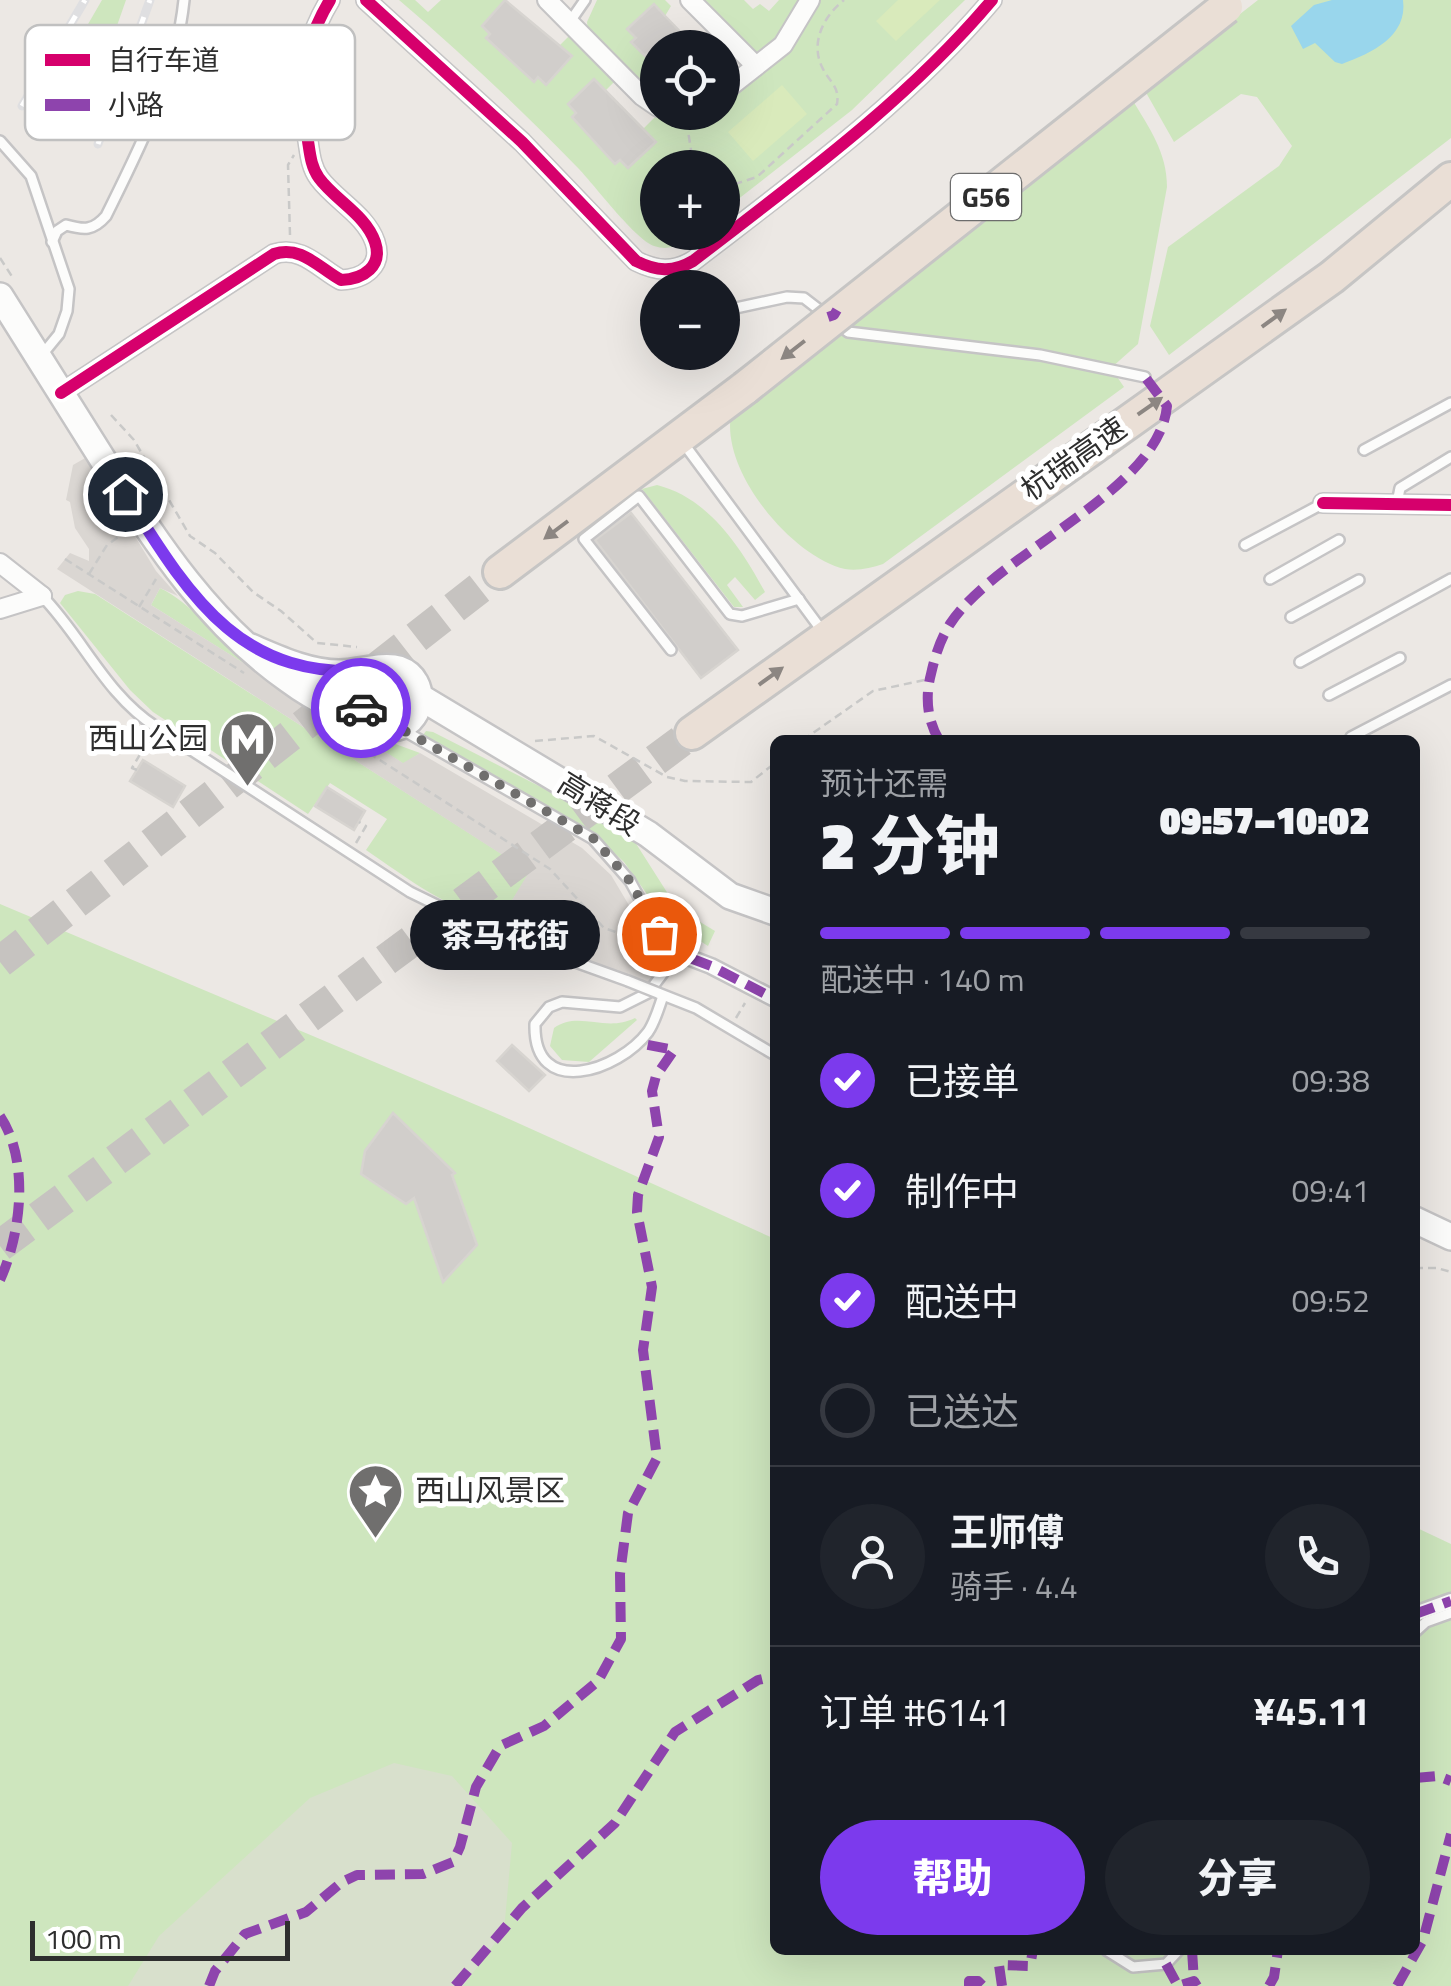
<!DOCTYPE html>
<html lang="zh">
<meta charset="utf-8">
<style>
:root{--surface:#171b24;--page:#20242c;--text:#f1f3f6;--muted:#9ea1a6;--line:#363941;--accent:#7c3aed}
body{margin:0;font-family:"Titillium Web","Noto Sans SC",sans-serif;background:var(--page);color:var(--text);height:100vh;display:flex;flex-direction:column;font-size:38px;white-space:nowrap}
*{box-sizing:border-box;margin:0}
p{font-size:32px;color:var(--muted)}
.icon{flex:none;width:55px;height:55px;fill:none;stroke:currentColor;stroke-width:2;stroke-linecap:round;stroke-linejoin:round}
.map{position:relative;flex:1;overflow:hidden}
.side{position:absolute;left:770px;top:735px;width:650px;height:1220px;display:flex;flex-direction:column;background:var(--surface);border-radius:15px;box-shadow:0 10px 40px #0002}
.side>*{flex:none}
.tools{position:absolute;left:640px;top:30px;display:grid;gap:20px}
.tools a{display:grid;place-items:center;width:100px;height:100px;border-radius:50%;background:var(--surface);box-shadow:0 10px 40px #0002;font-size:50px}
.scale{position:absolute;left:30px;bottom:25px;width:260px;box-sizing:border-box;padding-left:10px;border:5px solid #2e2e2e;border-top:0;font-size:28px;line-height:35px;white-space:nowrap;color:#2e2e2e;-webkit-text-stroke:8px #fff;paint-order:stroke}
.pin{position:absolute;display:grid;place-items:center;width:85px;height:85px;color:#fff;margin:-42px;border:5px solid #fff;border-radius:50%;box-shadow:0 2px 10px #0007}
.courier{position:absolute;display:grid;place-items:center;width:100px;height:100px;margin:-50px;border:8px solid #7c3aed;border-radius:50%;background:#fff;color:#222;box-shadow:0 2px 12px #0007}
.bubble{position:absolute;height:70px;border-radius:35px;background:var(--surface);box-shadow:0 10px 40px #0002;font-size:32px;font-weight:800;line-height:70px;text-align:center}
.summary em{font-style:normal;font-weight:800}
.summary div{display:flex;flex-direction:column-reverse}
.summary{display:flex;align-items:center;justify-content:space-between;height:170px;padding:0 50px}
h1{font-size:65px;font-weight:800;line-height:75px}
.bar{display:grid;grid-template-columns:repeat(4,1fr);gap:15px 10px;align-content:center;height:120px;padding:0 50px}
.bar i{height:12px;border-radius:8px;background:var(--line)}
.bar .selected{background:var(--accent)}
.bar p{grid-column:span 4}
.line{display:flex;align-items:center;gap:25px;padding:0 50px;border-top:2px solid var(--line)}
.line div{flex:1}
.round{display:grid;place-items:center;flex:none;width:105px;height:105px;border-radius:52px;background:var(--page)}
ol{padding:0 50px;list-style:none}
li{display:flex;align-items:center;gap:30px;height:110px}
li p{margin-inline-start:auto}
li .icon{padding:10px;border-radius:50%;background:var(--accent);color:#fff;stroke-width:4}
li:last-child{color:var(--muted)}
li i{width:55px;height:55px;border:5px solid var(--line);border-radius:50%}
.action{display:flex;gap:20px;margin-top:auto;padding:20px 50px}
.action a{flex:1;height:115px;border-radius:60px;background:var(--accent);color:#fff;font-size:40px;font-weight:800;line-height:115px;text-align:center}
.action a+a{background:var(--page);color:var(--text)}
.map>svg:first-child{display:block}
</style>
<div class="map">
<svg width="1451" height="1986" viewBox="0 0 1451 1986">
<rect width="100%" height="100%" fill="#ece8e4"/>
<!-- green -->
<g fill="#cee6be">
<polygon points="102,0 126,0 78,137 58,130 28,111 47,95"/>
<path d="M 399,0 L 415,0 L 428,12 L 441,0 L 505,0 L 482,26 L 522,61 L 517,67 L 533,81 L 538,77 L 546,84 L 572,57 L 560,45 L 571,34 L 615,81 L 606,90 L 594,79 L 568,104 L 576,113 L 572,117 L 585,131 L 605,143 L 600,149 L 615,164 L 620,160 L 628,168 L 655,142 L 643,129 L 658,114 C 687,129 697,113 722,112 L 723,102 L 785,53 L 817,0 L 965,0 L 852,110 L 723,211 L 722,168 L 658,168 L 658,232 L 695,233 C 682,243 672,252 654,246 C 636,240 595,186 579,169 C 522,110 461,53 399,0 Z"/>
<polygon points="597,0 665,0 671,6 665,16 654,4 628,29 636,38 632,43 644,56 649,52 657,61 657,101 588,31 587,22"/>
<polygon points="697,0 744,0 753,9 760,4 769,11 779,0 802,0 788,28 763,52 749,50"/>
<polygon points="1258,0 1451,0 1451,138 1169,355 1150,326 1168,247 1279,166 1292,146 1257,97 1241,94 1174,142 1144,89"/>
<path d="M 1132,99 C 1149,128 1167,152 1167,187 L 1138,344 L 1111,368 L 1124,387 L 883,564 C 871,568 858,571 845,569 C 791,557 717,467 732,410 Z"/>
<path d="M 657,485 C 709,498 741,548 765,592 L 755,600 L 735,577 L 727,585 L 743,607 L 734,607 L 642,489 Z"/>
<path d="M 160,588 C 192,603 214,636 242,658 C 295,699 357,731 420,753 L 404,764 L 151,605 Z"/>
<path d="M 78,591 L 95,594 L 530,872 L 500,920 C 451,913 406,877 366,850 L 387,819 L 330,783 L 308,814 L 153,712 L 130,690 L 60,603 L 65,595 Z"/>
<circle cx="388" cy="698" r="20"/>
<polygon points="426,731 433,732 596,815 635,842 677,908 715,931 708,946 664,918 624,862 599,839 426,741 423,735"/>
<polygon points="0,904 500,1115 775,1239 775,1950 1415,1950 1415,1527 1451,1544 1451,1986 0,1986"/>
<path d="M 635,1018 L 637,1020 L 589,1062 L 562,1060 L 550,1046 L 554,1028 C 579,1010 605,1033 635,1018 Z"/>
</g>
<!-- cemetery -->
<polygon fill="#d8e0cc" points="394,1763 452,1776 512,1843 504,1931 463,1986 128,1986 159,1936 310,1798"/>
<!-- pitch -->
<g fill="#d9eabb">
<polygon points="898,0 940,0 896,41 876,21"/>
<polygon points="782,85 807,114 753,161 728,132"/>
</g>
<!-- plaza -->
<polygon fill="#dad6d2" points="87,457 156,571 178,596 160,588 151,605 403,763 420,753 582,848 611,875 652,944 658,962 653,984 581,961 500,920 529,872 57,569 70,553 89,561 89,549 75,528 70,502 66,500 73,465"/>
<!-- water -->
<path fill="#99d6ec" d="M 1332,0 L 1403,0 C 1408,36 1372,53 1342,64 L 1335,62 L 1315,43 L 1303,49 L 1291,26 L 1314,5 Z"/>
<!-- building -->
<g fill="#d1cecb" stroke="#d7d4d0" stroke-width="2.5">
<polygon points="505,0 572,56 546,85 538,77 534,82 486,38 490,34 482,26"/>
<polygon points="654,4 665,16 696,48 658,48 658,61 649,52 645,56 631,42 636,38 627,29"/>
<polygon points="594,79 656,142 628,168 620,160 615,164 572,117 576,113 568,104"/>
<polygon points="631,513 738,650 701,678 595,540"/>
<polygon points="143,760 185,786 173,807 130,781"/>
<polygon points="327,787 365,811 354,830 315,806"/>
<polygon points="512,1045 545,1075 529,1091 497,1061"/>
<polygon points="393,1113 455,1173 452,1175 477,1245 443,1282 414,1198 406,1204 361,1174 365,1151"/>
</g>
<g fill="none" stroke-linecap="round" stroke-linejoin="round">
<!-- motorway-tunnel -->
<g stroke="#c6c3c0" stroke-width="32" stroke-dasharray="32 16" stroke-linecap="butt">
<polyline points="0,962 500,572"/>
<polyline points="0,1246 692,733"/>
</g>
<defs>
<g id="service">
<polyline points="569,23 585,0"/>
<polyline points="0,141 31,176 69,289 67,311 59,334 41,356"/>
<path d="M 52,242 L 57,231 L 66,225 C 84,230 93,231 106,216 C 140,147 176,78 184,0"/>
<polyline points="667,271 678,288"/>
<polyline points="722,311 787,297 804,298 848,332 1040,355 1145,377"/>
<polyline points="684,444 823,632"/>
<polyline points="1364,450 1451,403"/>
<polyline points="1397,503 1400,488 1451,457"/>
<polyline points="1245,545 1322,504"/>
<polyline points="1270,579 1339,540"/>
<path d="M 42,596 C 83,638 105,694 156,727 L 410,892 L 492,932 L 628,981"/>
<polyline points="1291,617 1359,580"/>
<polyline points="671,650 584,539 639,496 730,614 742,616 799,599"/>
<polyline points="1300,662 1451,579"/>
<polyline points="1329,695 1400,658"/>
<path d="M 401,729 L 593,839 L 630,881 L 659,934 L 665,960 L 663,973 L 648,993 L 620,1007 L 562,1002 L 549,1007 L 535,1024 C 533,1100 619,1071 648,1032 C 655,1022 659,1007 663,996"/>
<polyline points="1351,737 1451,685"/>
<polyline points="658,993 696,1008 775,1055"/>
<polyline points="1415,1632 1426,1622 1451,1613"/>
<polyline points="1106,1950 1133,1967 1166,1964 1179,1950"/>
</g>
<g id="pedestrian">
<polyline points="664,948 711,966 775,999"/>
<polyline points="1415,1614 1451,1601"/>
</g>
<g id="minor">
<path d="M 366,0 L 522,142 L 636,261 C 656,271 673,273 693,261 C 798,180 906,102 992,0"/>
<polyline points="547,0 642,96 658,107"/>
<polyline points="690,0 756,66"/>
<polyline points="722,93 783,45 810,0"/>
<polyline points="670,112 685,115 696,112"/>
<path d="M 61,393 L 274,254 C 301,245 319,268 341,280 C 364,279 383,266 375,242 C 366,215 335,200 319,178 C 311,167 310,154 308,141 C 297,91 303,44 330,0"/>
<polyline points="1323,503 1451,505"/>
<polyline points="0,563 42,596"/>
<polyline points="0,609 42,596"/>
</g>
<g id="secondary">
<path d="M 0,296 C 35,352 70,407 105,463 C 158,545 208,623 289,680 C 309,695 368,729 391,728 C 423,727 430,680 399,669 C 382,664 358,673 339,673 C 307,673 275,657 246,645"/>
<polyline points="420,697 648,834 730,896 775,912"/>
<polyline points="1415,1220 1451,1237"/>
</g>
<g id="motorway">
<polyline points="500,572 745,388"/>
<polyline points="692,733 1332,277 1451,179"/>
</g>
</defs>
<!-- service casing -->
<use href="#service" stroke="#c5c4c5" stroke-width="14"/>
<!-- pedestrian casing -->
<use href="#pedestrian" stroke="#c5c4c5" stroke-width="19"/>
<!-- minor casing -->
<use href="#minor" stroke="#c5c4c5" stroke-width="22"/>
<!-- secondary casing -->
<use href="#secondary" stroke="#c5c4c5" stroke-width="30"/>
<!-- motorway casing -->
<use href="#motorway" stroke="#c6c5c4" stroke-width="38"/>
<!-- path -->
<g stroke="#c9c9c8" stroke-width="2.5" stroke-dasharray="8 5" stroke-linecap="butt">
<polyline points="688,168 692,156 688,131"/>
<path d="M 722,188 L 757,177 L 837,104 C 840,86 829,82 822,67 C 810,42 824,16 844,0"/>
<polyline points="290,235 288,165 294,155"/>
<polyline points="0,258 13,278"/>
<polyline points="111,415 134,440 190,536 215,553 253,592 281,611 317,643 357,647"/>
<polyline points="65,559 244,673"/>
<polyline points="89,574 107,545 124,533"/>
<polyline points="139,607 156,579"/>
<polyline points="347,739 550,869 604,928 648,943"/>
<polyline points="803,740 873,691 929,679"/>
<polyline points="535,741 594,736 667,777 685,781 751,782 775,763"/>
<polyline points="137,770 132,768 149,739"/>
<polyline points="356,843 366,826 359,822"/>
<polyline points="736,1018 745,1003"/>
<polyline points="1415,1268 1437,1268 1451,1272"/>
</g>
<!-- service -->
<use href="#service" stroke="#fcfcfb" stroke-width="9"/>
<!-- pedestrian -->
<use href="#pedestrian" stroke="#fcfcfb" stroke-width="14"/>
<!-- minor -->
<use href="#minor" stroke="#fcfcfb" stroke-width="18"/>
<!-- secondary -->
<use href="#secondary" stroke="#fcfcfb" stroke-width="25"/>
<!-- motorway -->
<use href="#motorway" stroke="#eadfd6" stroke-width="32"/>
<defs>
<g id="rail">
<polyline points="22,106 85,0"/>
<polyline points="98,144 150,0"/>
</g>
</defs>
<!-- rail casing -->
<use href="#rail" stroke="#dfdfe1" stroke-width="9"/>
<!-- rail -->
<use href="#rail" stroke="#fff" stroke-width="5" stroke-dasharray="15" stroke-linecap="butt"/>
<defs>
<polyline id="service-bridge" points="628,981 658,993"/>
<polyline id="motorway-bridge" points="745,388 1226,7"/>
</defs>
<!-- service-bridge casing -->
<use href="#service-bridge" stroke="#c5c4c5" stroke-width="14" stroke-linecap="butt"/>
<!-- motorway-bridge casing -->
<use href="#motorway-bridge" stroke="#c6c5c4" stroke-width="38" stroke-linecap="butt"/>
<!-- service-bridge -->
<use href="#service-bridge" stroke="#fcfcfb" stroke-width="9"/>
<!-- motorway-bridge -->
<use href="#motorway-bridge" stroke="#eadfd6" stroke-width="32"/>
<!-- quiet -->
<g stroke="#8e44ad" stroke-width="10" stroke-dasharray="20 10" stroke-linecap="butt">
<polyline points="828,317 834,315 837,310"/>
<path d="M 939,740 C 927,720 925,696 931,674 C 935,656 940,640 950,624 C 997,552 1159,492 1167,406 L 1145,377"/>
<polyline points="664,948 711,966 775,999"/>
<path d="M 0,1116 C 30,1161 21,1234 0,1280"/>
<polyline points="1415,1614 1451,1601"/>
<polyline points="1415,1778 1438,1776 1451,1781"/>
<polyline points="1192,1950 1194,1981"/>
<polyline points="1166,1964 1178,1986 1194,1981 1197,1986"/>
<polyline points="209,1986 215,1971 245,1934 306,1912 342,1882 357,1875 423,1874 453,1862 460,1847 476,1787 500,1746 544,1726 598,1681 621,1639 620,1574 628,1513 657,1458 643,1350 652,1287 637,1212 638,1195 659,1137 652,1091 656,1076 674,1050 638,1043"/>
<polyline points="455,1986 522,1908 615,1823 675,1732 758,1680 775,1676"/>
<polyline points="969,1986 969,1981 978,1981 983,1986"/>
<polyline points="1002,1986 999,1965 1030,1966 1033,1950"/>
<polyline points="1269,1986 1274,1977 1278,1950"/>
<polyline points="1397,1986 1423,1940 1451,1834"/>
</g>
<defs>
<g id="cycleway">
<path d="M 366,0 L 522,142 L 636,261 C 656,271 673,273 693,261 C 798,180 906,102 992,0"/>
<path d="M 61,393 L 274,254 C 301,245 319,268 341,280 C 364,279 383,266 375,242 C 366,215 335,200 319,178 C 311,167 310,154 308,141 C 297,91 303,44 330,0"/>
<polyline points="1323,503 1451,505"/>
</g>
</defs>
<!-- cycleway casing -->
<use href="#cycleway" stroke="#fff" stroke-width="19"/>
<!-- cycleway -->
<use href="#cycleway" stroke="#d6006c" stroke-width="12"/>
</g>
<!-- one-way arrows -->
<defs><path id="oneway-solid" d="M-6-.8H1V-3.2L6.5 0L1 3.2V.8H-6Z" transform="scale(2.5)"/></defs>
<g fill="#8c8682">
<use href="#oneway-solid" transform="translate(1274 318) rotate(-36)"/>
<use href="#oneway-solid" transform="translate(793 350) rotate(142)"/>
<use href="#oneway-solid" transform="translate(1150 406) rotate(-35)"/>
<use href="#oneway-solid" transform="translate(556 530) rotate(143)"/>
<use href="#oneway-solid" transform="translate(771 676) rotate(-36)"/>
</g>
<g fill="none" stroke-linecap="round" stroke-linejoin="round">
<!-- done -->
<polyline stroke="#706f6e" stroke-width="10" stroke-dasharray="0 18" points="361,708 377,726 397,727 416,737 593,838 630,881 659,934"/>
<!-- route -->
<path stroke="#7c3aed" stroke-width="12" d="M 125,494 C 190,597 240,682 376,670 L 362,684 L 361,708"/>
</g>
<!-- icons -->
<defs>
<symbol id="metro-pin" viewBox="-11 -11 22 30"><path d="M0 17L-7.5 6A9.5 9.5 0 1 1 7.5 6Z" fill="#706f6e" stroke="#fff"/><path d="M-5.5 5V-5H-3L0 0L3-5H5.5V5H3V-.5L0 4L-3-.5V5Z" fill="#fff"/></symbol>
<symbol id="sight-pin" viewBox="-11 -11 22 30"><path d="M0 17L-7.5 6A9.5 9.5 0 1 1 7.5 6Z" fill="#706f6e" stroke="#fff"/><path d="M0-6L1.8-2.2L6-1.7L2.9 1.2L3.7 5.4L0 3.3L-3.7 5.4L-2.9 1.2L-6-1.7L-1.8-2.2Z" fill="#fff"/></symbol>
</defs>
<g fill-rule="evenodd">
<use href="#metro-pin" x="216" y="708" width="63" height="86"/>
<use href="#sight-pin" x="344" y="1460" width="63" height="86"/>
</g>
<g text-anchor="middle" stroke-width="10" stroke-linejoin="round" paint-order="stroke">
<!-- shield labels -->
<rect fill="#fff" stroke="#6d6d6d" stroke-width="2.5" x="951" y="174" width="70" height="46" rx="8"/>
<g font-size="28" font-weight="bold" fill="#2e2e2e">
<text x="986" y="207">G56</text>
</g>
<!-- street labels -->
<g font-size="30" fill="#2e2e2e" stroke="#fff">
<text transform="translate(1074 459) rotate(-35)" y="10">杭瑞高速</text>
<text transform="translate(599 804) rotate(32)" y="10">高蒋段</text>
</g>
<!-- poi labels -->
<g font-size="30" fill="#2e2e2e" stroke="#fff" text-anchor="end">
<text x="208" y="749">西山公园</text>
<text x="415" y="1501" text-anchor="start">西山风景区</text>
</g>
</g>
<!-- legend -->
<rect x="25" y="25" width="330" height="115" rx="15" fill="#fff" stroke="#c0c0c0" stroke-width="2.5"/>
<rect x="45" y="54" width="45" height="12" fill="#d6006c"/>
<rect x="45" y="99" width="45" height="12" fill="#8e44ad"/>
<g font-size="28" fill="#2e2e2e">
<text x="108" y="70">自行车道</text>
<text x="108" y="115">小路</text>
</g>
</svg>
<div class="tools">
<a><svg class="icon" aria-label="locate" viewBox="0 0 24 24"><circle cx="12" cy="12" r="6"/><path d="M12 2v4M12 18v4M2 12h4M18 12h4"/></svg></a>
<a>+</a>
<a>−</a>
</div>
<div class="scale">100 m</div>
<div class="pin" style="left:659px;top:934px;background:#ea580c"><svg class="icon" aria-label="bag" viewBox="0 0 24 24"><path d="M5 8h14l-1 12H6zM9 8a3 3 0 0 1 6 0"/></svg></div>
<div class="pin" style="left:125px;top:494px;background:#1f2937"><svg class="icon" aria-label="home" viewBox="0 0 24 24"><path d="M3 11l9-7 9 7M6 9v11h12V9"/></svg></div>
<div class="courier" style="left:361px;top:708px"><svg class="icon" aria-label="car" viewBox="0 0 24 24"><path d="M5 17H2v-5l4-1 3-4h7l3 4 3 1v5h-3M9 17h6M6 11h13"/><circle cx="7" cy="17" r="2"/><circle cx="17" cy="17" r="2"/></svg></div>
<div class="bubble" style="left:410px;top:900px;width:190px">茶马花街</div>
<section class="side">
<div class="summary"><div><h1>2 分钟</h1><p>预计还需</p></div><em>09:57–10:02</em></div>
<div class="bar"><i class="selected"></i><i class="selected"></i><i class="selected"></i><i></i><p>配送中 · 140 m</p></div>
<ol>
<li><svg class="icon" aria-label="check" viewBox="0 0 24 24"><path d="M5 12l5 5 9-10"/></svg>已接单<p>09:38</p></li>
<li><svg class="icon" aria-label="check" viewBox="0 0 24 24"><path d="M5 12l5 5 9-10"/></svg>制作中<p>09:41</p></li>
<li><svg class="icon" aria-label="check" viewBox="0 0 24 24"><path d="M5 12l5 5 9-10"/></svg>配送中<p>09:52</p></li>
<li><i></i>已送达</li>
</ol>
<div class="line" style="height:180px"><a class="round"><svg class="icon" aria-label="person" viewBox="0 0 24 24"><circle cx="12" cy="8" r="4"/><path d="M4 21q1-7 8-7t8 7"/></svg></a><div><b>王师傅</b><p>骑手 · 4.4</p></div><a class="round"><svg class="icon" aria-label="phone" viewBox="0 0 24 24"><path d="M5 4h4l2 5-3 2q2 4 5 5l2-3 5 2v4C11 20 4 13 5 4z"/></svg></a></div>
<div class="line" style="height:130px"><div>订单 #6141</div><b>¥45.11</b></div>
<div class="action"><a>帮助</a><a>分享</a></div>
</section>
</div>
